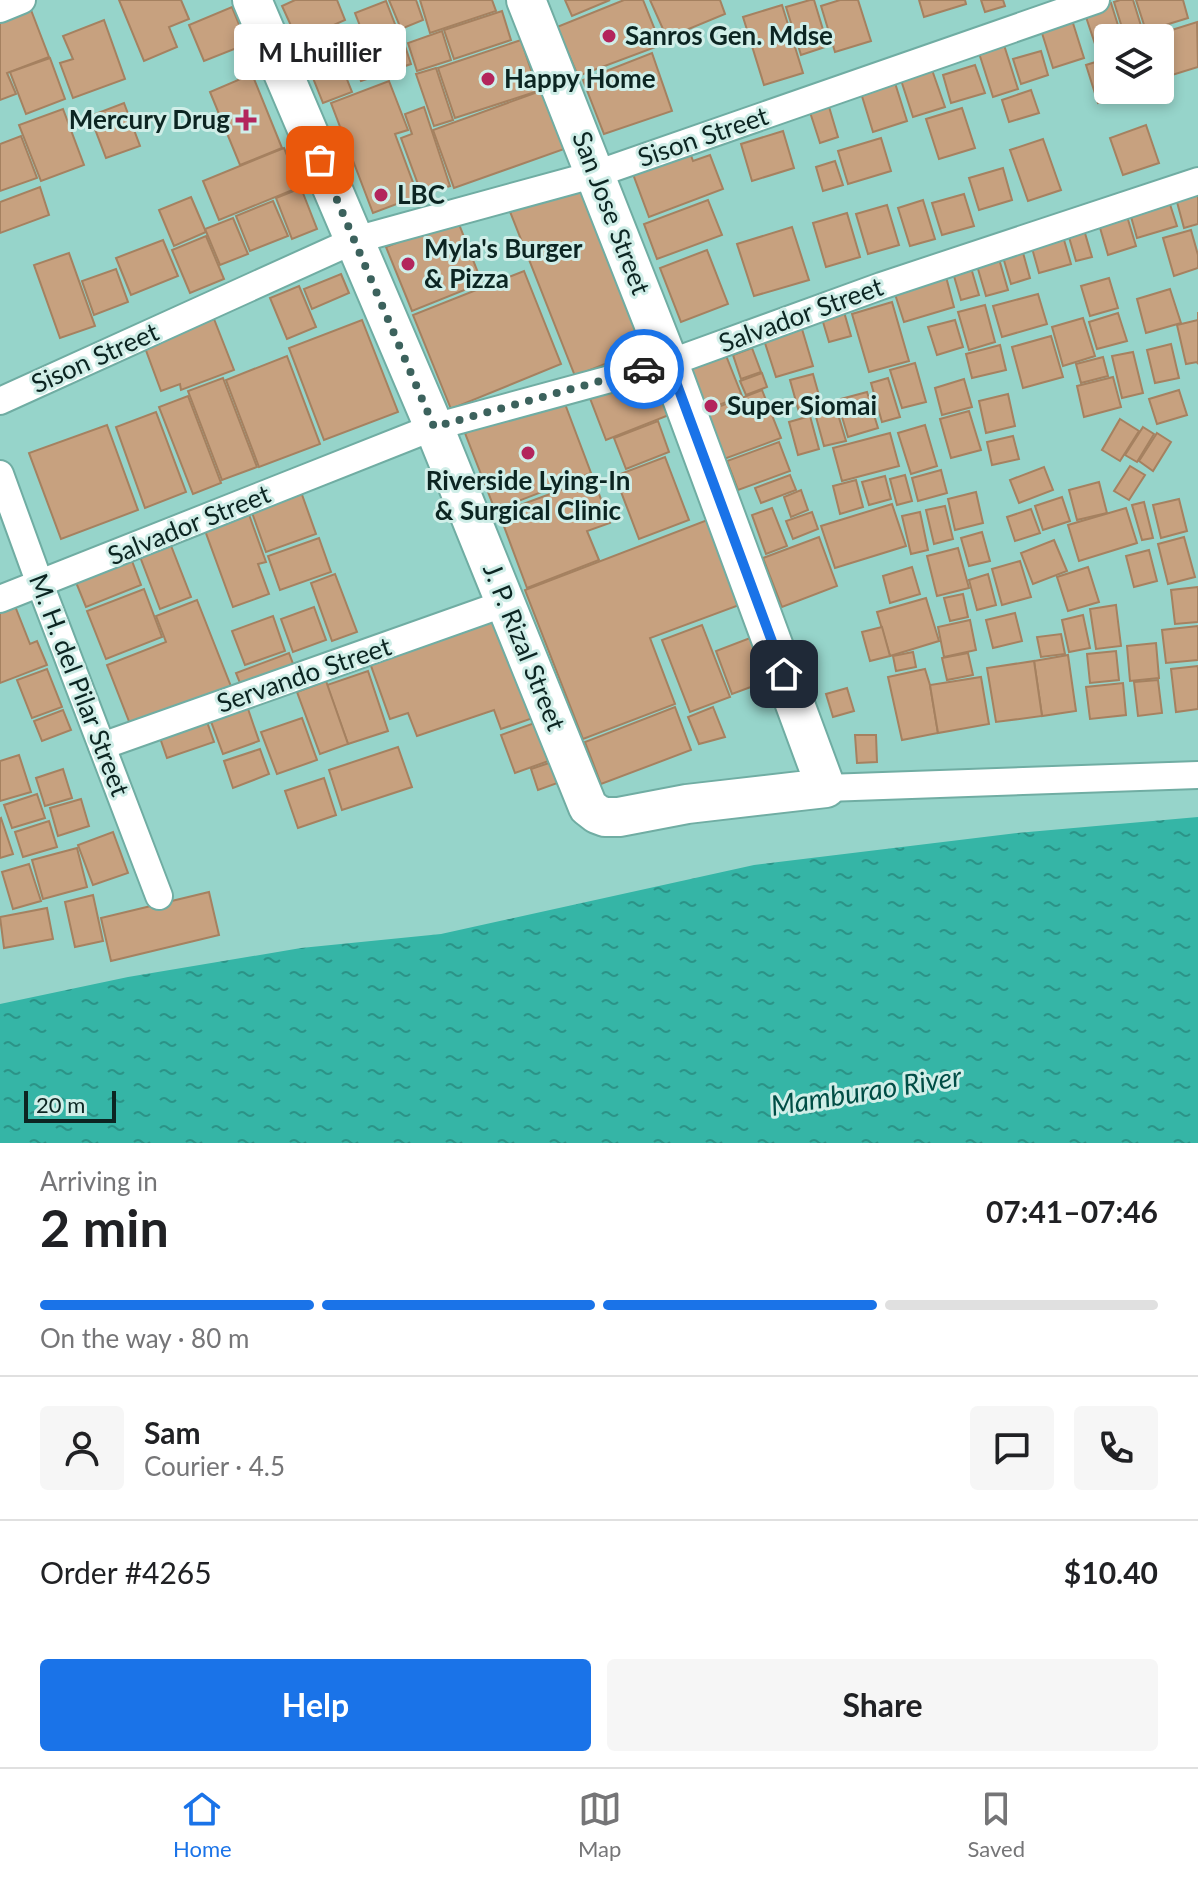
<!DOCTYPE html>
<meta charset="utf-8">
<style>
:root{--surface:#fff;--page:#f6f6f6;--text:#202124;--muted:#757577;--line:#e0e0e0;--accent:#1a73e8}
body{margin:0;font-family:Lato,sans-serif;background:var(--page);color:var(--text);height:100vh;display:flex;flex-direction:column;font-size:30px;white-space:nowrap}
*{box-sizing:border-box;margin:0}
p{font-size:26px;color:var(--muted)}
.icon{flex:none;width:44px;height:44px;fill:none;stroke:currentColor;stroke-width:2;stroke-linecap:round;stroke-linejoin:round}
.map{position:relative;height:1143px;overflow:hidden}
.side{display:flex;flex-direction:column;background:var(--surface);flex:1}
.side>*{flex:none}
.fabs{position:absolute;left:1094px;top:24px;display:grid;gap:16px}
.fabs a{display:grid;place-items:center;width:80px;height:80px;border-radius:8px;background:var(--surface);box-shadow:0 4px 12px #0003;font-size:40px}
.scale{position:absolute;left:24px;bottom:20px;width:92px;box-sizing:border-box;padding-left:8px;border:4px solid #0c2522;border-top:0;font-size:22px;line-height:28px;white-space:nowrap;color:#0c2522;-webkit-text-stroke:6px #d0eee8;paint-order:stroke}
.pin{position:absolute;display:grid;place-items:center;width:68px;height:68px;color:#fff;margin:-34px;border-radius:16px;box-shadow:0 4px 12px #0006}
.courier{position:absolute;display:grid;place-items:center;width:80px;height:80px;margin:-40px;border:6px solid #1a73e8;border-radius:50%;background:#fff;color:#222;box-shadow:0 2px 10px #0007}
.bubble{position:absolute;height:56px;border-radius:8px;background:var(--surface);box-shadow:0 4px 12px #0003;font-size:26px;font-weight:700;line-height:56px;text-align:center}
.headline em{font-style:normal;font-weight:700}
.headline div{display:flex;flex-direction:column-reverse}
.headline{display:flex;align-items:center;justify-content:space-between;height:136px;padding:0 40px}
h1{font-size:52px;font-weight:700;line-height:60px}
.bar{display:grid;grid-template-columns:repeat(4,1fr);gap:12px 8px;align-content:center;height:96px;padding:0 40px}
.bar i{height:10px;border-radius:6px;background:var(--line)}
.bar .current{background:var(--accent)}
.bar p{grid-column:span 4}
.line{display:flex;align-items:center;gap:20px;padding:0 40px;border-top:2px solid var(--line)}
.line div{flex:1}
.round{display:grid;place-items:center;flex:none;width:84px;height:84px;border-radius:8px;background:var(--page)}
.primary-button{display:flex;gap:16px;margin-top:auto;padding:16px 40px}
.primary-button a{flex:1;height:92px;border-radius:8px;background:var(--accent);color:#fff;font-size:32px;font-weight:700;line-height:92px;text-align:center}
.primary-button a+a{background:var(--page);color:var(--text)}
.menu{display:flex;justify-content:space-around;align-items:center;height:112px;border-top:2px solid var(--line);background:var(--surface);font-size:22px;color:var(--muted)}
.menu a{display:grid;justify-items:center;gap:4px}
.menu .current{color:var(--accent)}
.map>svg:first-child{display:block}
</style>
<div class="map">
<svg width="1198" height="1143" viewBox="0 0 1198 1143">
<defs>
<pattern id="water-ripples" width="26" height="14" patternUnits="userSpaceOnUse" patternTransform="scale(2)"><rect width="26" height="14" fill="#35b5a6"/><path d="M2 4q2-2 4 0t4 0M15 11q2-2 4 0t4 0" fill="none" stroke="#2b9387"/></pattern>
</defs>
<rect width="100%" height="100%" fill="#96d4ca"/>
<!-- water -->
<polygon fill="url(#water-ripples)" points="1198,817 1198,1143 0,1143 0,1004 128,977 301,948 441,934 754,865 1017,833"/>
<!-- building -->
<g fill="#c7a17f" stroke="#a58160" stroke-width="2">
<polygon points="119,0 181,0 189,19 169,27 177,47 144,61"/>
<polygon points="295,0 337,0 345,20 298,41 282,6"/>
<polygon points="389,0 416,0 423,20 401,29"/>
<polygon points="420,0 492,0 496,11 430,33"/>
<polygon points="565,0 610,0 572,16"/>
<polygon points="624,0 643,0 661,45 578,76 557,27"/>
<polygon points="650,0 720,0 725,14 667,38"/>
<polygon points="810,0 814,0 828,46 801,55 786,7"/>
<polygon points="840,0 858,0 871,41 835,52 821,6"/>
<polygon points="919,0 965,0 966,4 924,17"/>
<polygon points="981,0 1003,0 1005,6 985,12"/>
<polygon points="1120,0 1133,0 1142,29 1124,34 1114,2"/>
<polygon points="1136,0 1183,0 1188,18 1146,31"/>
<polygon points="386,1 398,32 367,44 355,13"/>
<polygon points="1111,3 1122,38 1108,38 1108,46 1097,50 1084,11"/>
<polygon points="782,5 803,73 764,85 743,17"/>
<polygon points="232,7 247,44 204,61 189,25"/>
<polygon points="31,10 49,57 7,73 16,94 0,100 0,21"/>
<polygon points="502,11 511,40 454,59 444,30"/>
<polygon points="104,20 125,79 73,98 60,63 73,59 63,36"/>
<polygon points="1072,20 1084,58 1053,68 1041,30"/>
<polygon points="1197,22 1198,67 1172,75 1159,34"/>
<polygon points="335,27 349,60 311,77 297,44"/>
<polygon points="442,31 451,60 417,71 408,43"/>
<polygon points="401,34 411,64 361,81 350,51"/>
<polygon points="521,40 538,91 455,118 438,68"/>
<polygon points="1004,45 1018,89 993,97 979,53"/>
<polygon points="1041,51 1048,75 1021,84 1013,59"/>
<polygon points="652,53 672,111 604,134 583,80"/>
<polygon points="50,58 65,99 26,114 10,72"/>
<polygon points="1108,58 1108,90 1132,90 1133,92 1098,103 1086,65"/>
<polygon points="975,65 985,93 951,103 943,75"/>
<polygon points="342,67 352,92 323,103 313,78"/>
<polygon points="931,67 945,107 913,117 900,77"/>
<polygon points="436,68 453,120 434,126 416,74"/>
<polygon points="252,74 282,148 240,165 210,92"/>
<polygon points="389,81 408,130 395,134 418,196 373,213 331,103"/>
<polygon points="895,83 907,121 873,132 861,93"/>
<polygon points="546,89 567,148 454,188 433,130"/>
<polygon points="1031,90 1039,113 1009,122 1002,100"/>
<polygon points="827,100 838,137 820,143 808,106"/>
<polygon points="124,103 140,146 106,158 90,116"/>
<polygon points="424,107 450,186 422,195 401,138 412,134 405,114"/>
<polygon points="962,108 975,148 939,159 926,119"/>
<polygon points="63,109 84,165 41,181 19,125"/>
<polygon points="1146,125 1159,163 1123,175 1110,138"/>
<polygon points="783,131 794,168 752,181 741,144"/>
<polygon points="21,136 37,178 0,191 0,144"/>
<polygon points="881,138 891,171 848,184 838,151"/>
<polygon points="1043,139 1061,190 1028,201 1010,150"/>
<polygon points="687,144 693,161 710,155 723,189 649,217 630,166"/>
<polygon points="284,148 300,187 219,220 203,181"/>
<polygon points="835,161 843,185 823,191 816,167"/>
<polygon points="1003,168 1012,200 979,210 969,178"/>
<polygon points="584,180 650,346 575,376 509,209"/>
<polygon points="1198,185 1198,224 1184,228 1174,191"/>
<polygon points="40,187 49,215 0,233 0,202"/>
<polygon points="301,188 317,229 292,239 276,198"/>
<polygon points="964,194 974,226 942,235 932,203"/>
<polygon points="1167,195 1177,226 1137,238 1128,206"/>
<polygon points="191,197 206,232 174,246 159,210"/>
<polygon points="708,200 722,235 657,259 644,224"/>
<polygon points="923,200 935,239 910,246 898,208"/>
<polygon points="273,201 288,236 250,251 236,216"/>
<polygon points="887,205 899,245 868,254 856,214"/>
<polygon points="847,213 860,257 826,267 813,223"/>
<polygon points="1126,213 1136,246 1108,255 1098,221"/>
<polygon points="233,218 248,254 220,265 205,229"/>
<polygon points="457,219 482,283 412,311 386,247"/>
<polygon points="1082,223 1092,257 1076,261 1066,227"/>
<polygon points="792,227 809,280 754,296 737,244"/>
<polygon points="1191,230 1198,255 1198,268 1174,276 1163,238"/>
<polygon points="1062,233 1071,264 1039,273 1030,241"/>
<polygon points="206,236 224,279 190,293 172,250"/>
<polygon points="163,240 178,276 131,295 116,258"/>
<polygon points="1020,242 1030,278 1011,284 1000,247"/>
<polygon points="707,250 728,304 681,322 660,268"/>
<polygon points="997,252 1008,290 986,296 975,259"/>
<polygon points="69,253 95,326 60,338 34,265"/>
<polygon points="969,261 979,295 961,300 951,266"/>
<polygon points="116,269 128,302 94,315 82,281"/>
<polygon points="524,271 561,364 451,409 413,315"/>
<polygon points="945,273 954,307 904,322 893,288"/>
<polygon points="341,274 349,293 312,309 304,289"/>
<polygon points="1109,278 1118,308 1090,316 1081,286"/>
<polygon points="299,286 316,327 287,339 270,298"/>
<polygon points="1170,289 1181,323 1146,333 1137,299"/>
<polygon points="1038,294 1047,324 1002,337 993,306"/>
<polygon points="892,302 909,361 869,372 852,314"/>
<polygon points="842,305 851,336 829,342 820,312"/>
<polygon points="985,305 995,342 969,350 958,312"/>
<polygon points="1198,312 1198,364 1197,362 1186,364 1177,325 1198,320"/>
<polygon points="1118,313 1127,341 1097,349 1089,322"/>
<polygon points="1083,318 1095,356 1063,366 1052,327"/>
<polygon points="214,319 234,370 181,390 180,384 161,391 144,345"/>
<polygon points="362,320 398,412 324,440 289,348"/>
<polygon points="955,320 963,347 937,355 928,327"/>
<polygon points="802,329 813,366 776,377 764,340"/>
<polygon points="1051,336 1063,377 1023,388 1012,347"/>
<polygon points="1171,344 1179,378 1155,383 1147,350"/>
<polygon points="1000,345 1006,370 972,378 966,354"/>
<polygon points="723,348 742,396 706,410 687,361"/>
<polygon points="752,348 761,372 741,379 733,355"/>
<polygon points="1133,352 1143,393 1122,398 1112,356"/>
<polygon points="287,356 320,444 259,467 226,380"/>
<polygon points="1103,357 1108,376 1081,383 1076,364"/>
<polygon points="915,363 926,402 902,408 890,370"/>
<polygon points="652,369 669,415 606,440 588,393"/>
<polygon points="762,373 767,387 746,395 740,381"/>
<polygon points="813,374 822,406 799,412 790,380"/>
<polygon points="1113,377 1121,407 1084,417 1077,386"/>
<polygon points="223,378 257,467 222,480 188,391"/>
<polygon points="888,378 900,417 882,422 871,383"/>
<polygon points="964,379 972,407 942,415 935,388"/>
<polygon points="762,390 781,438 724,459 705,412"/>
<polygon points="1179,390 1187,415 1157,424 1149,399"/>
<polygon points="867,392 878,428 848,437 837,400"/>
<polygon points="1008,394 1015,426 986,433 979,401"/>
<polygon points="188,396 221,483 193,494 159,407"/>
<polygon points="562,396 591,473 495,510 465,433"/>
<polygon points="837,411 846,441 824,446 816,417"/>
<polygon points="969,411 981,450 951,458 940,419"/>
<polygon points="156,412 186,492 145,508 116,427"/>
<polygon points="810,416 819,449 798,455 789,422"/>
<polygon points="1120,419 1139,431 1120,461 1102,450"/>
<polygon points="658,421 669,452 626,469 614,438"/>
<polygon points="107,425 138,510 61,539 29,453"/>
<polygon points="925,425 937,466 911,474 898,433"/>
<polygon points="1143,427 1154,434 1137,462 1125,455"/>
<polygon points="890,433 899,466 842,481 833,448"/>
<polygon points="1157,433 1171,442 1153,471 1139,461"/>
<polygon points="1013,436 1019,459 992,465 987,442"/>
<polygon points="779,442 790,471 738,490 727,461"/>
<polygon points="665,457 689,520 639,539 615,476"/>
<polygon points="1130,466 1145,475 1129,500 1114,491"/>
<polygon points="1044,467 1053,490 1019,503 1010,480"/>
<polygon points="941,470 947,493 918,501 912,478"/>
<polygon points="790,475 796,490 761,503 755,488"/>
<polygon points="905,475 912,501 897,505 890,479"/>
<polygon points="885,476 891,499 869,505 862,482"/>
<polygon points="593,478 610,523 587,531 599,560 527,588 499,513"/>
<polygon points="856,480 863,507 840,514 833,486"/>
<polygon points="1099,482 1107,513 1077,520 1069,490"/>
<polygon points="300,489 316,534 266,552 250,507"/>
<polygon points="801,490 808,510 791,517 784,497"/>
<polygon points="976,492 983,523 955,530 948,499"/>
<polygon points="1062,497 1070,521 1043,530 1035,506"/>
<polygon points="1179,499 1187,531 1161,538 1153,505"/>
<polygon points="1144,502 1153,538 1142,540 1132,505"/>
<polygon points="892,504 906,546 835,568 821,526"/>
<polygon points="945,506 953,539 934,544 926,510"/>
<polygon points="772,508 787,546 766,554 752,515"/>
<polygon points="1126,508 1137,543 1079,561 1068,525"/>
<polygon points="247,509 266,562 258,564 269,594 233,607 203,525"/>
<polygon points="1031,509 1040,533 1015,541 1007,517"/>
<polygon points="812,512 818,529 793,539 786,521"/>
<polygon points="920,512 928,550 911,554 902,516"/>
<polygon points="710,519 742,604 650,638 675,704 583,739 525,590"/>
<polygon points="982,532 990,561 969,566 961,538"/>
<polygon points="819,537 837,586 782,607 763,558"/>
<polygon points="1184,537 1195,577 1168,584 1158,544"/>
<polygon points="319,538 331,572 280,590 268,556"/>
<polygon points="1054,540 1067,571 1033,584 1021,553"/>
<polygon points="170,543 191,597 160,609 139,554"/>
<polygon points="958,548 969,588 937,596 927,556"/>
<polygon points="1149,550 1157,581 1134,587 1126,556"/>
<polygon points="129,553 141,585 86,607 73,575"/>
<polygon points="1020,561 1031,597 1002,605 992,569"/>
<polygon points="912,567 920,594 890,603 883,576"/>
<polygon points="1088,567 1099,602 1068,611 1057,577"/>
<polygon points="335,574 357,632 332,641 311,583"/>
<polygon points="988,574 996,605 977,610 969,580"/>
<polygon points="1198,587 1198,622 1175,624 1171,590"/>
<polygon points="144,589 162,637 106,659 87,611"/>
<polygon points="963,594 968,617 950,621 944,598"/>
<polygon points="926,598 939,641 890,656 877,612"/>
<polygon points="197,600 232,689 132,729 107,665 166,642 156,616"/>
<polygon points="13,601 30,644 37,641 47,665 0,683 0,606"/>
<polygon points="1116,605 1121,646 1096,649 1090,609"/>
<polygon points="314,607 326,640 293,652 281,619"/>
<polygon points="1015,613 1022,641 993,648 986,620"/>
<polygon points="1083,615 1090,648 1069,652 1062,620"/>
<polygon points="273,616 285,651 245,665 232,631"/>
<polygon points="498,617 533,718 501,729 494,710 417,736 408,713 390,719 370,663"/>
<polygon points="970,620 976,650 944,657 938,627"/>
<polygon points="702,625 730,697 690,712 662,640"/>
<polygon points="1198,626 1198,660 1166,663 1162,630"/>
<polygon points="882,627 890,656 870,661 862,632"/>
<polygon points="1061,634 1065,654 1041,657 1037,637"/>
<polygon points="750,638 767,681 732,694 716,651"/>
<polygon points="1156,643 1159,678 1130,681 1127,646"/>
<polygon points="1116,651 1119,680 1090,683 1087,654"/>
<polygon points="913,652 916,667 896,671 893,656"/>
<polygon points="289,653 295,669 242,688 236,673"/>
<polygon points="968,653 973,675 947,680 942,658"/>
<polygon points="1068,655 1076,711 1042,716 1034,661"/>
<polygon points="1034,661 1042,716 996,722 987,668"/>
<polygon points="1198,666 1198,709 1176,712 1171,669"/>
<polygon points="47,669 62,707 32,718 17,680"/>
<polygon points="925,669 930,685 938,733 902,740 888,677"/>
<polygon points="368,671 388,731 348,744 327,685"/>
<polygon points="981,677 989,724 938,733 930,685"/>
<polygon points="1158,680 1162,713 1138,716 1134,682"/>
<polygon points="326,681 348,744 320,754 297,692"/>
<polygon points="1123,683 1126,715 1090,719 1086,687"/>
<polygon points="847,688 854,711 833,717 826,694"/>
<polygon points="246,703 259,741 223,754 209,716"/>
<polygon points="675,707 691,750 601,784 585,742"/>
<polygon points="713,707 725,737 699,744 688,717"/>
<polygon points="63,710 71,730 42,741 34,721"/>
<polygon points="302,718 317,760 277,774 261,732"/>
<polygon points="206,719 214,742 167,758 159,735"/>
<polygon points="540,721 554,759 515,773 501,735"/>
<polygon points="855,735 876,735 877,762 857,763"/>
<polygon points="398,747 412,787 342,810 329,770"/>
<polygon points="260,749 269,774 233,788 224,761"/>
<polygon points="19,755 31,792 0,801 0,761"/>
<polygon points="555,761 563,781 538,790 531,769"/>
<polygon points="63,769 72,798 45,806 36,778"/>
<polygon points="324,778 336,815 298,828 285,791"/>
<polygon points="37,794 45,818 12,828 4,805"/>
<polygon points="81,799 89,826 58,836 50,808"/>
<polygon points="1,818 13,854 0,858 0,819"/>
<polygon points="49,821 57,847 23,857 15,832"/>
<polygon points="113,832 128,873 93,885 78,845"/>
<polygon points="77,848 87,887 43,899 32,860"/>
<polygon points="29,864 41,901 13,909 2,872"/>
<polygon points="209,892 219,935 111,961 101,918"/>
<polygon points="93,895 103,941 75,947 65,902"/>
<polygon points="47,908 53,939 4,948 0,917"/>
</g>
<g fill="none" stroke-linecap="round" stroke-linejoin="round">
<defs>
<g id="street">
<polyline points="0,9 22,0"/>
<polyline points="0,401 355,240 596,174 1096,0"/>
<polyline points="0,474 40,584 159,896"/>
<polyline points="0,599 434,427 669,363 881,286 1198,181"/>
<polyline points="102,746 506,603"/>
<polyline points="826,788 1198,775"/>
</g>
<polyline id="secondary" points="252,0 434,427 588,807 597,814 605,817 619,817 687,804 826,788 669,363 526,0"/>
</defs>
<!-- street casing -->
<use href="#street" stroke="#70ada3" stroke-width="30"/>
<!-- secondary casing -->
<use href="#secondary" stroke="#70ada3" stroke-width="42"/>
<!-- street -->
<use href="#street" stroke="#fff" stroke-width="26"/>
<!-- secondary -->
<use href="#secondary" stroke="#fff" stroke-width="38"/>
</g>
<g fill="none" stroke-linecap="round" stroke-linejoin="round">
<!-- done -->
<polyline stroke="#3c625d" stroke-width="8" stroke-dasharray="0 14.4" points="320,160 434,427 644,369"/>
<!-- route -->
<polyline stroke="#1a73e8" stroke-width="10" points="644,369 669,363 784,674"/>
</g>
<!-- markers -->
<g fill="#b3255c" stroke="#d0eee8" stroke-width="3">
<circle cx="609" cy="36" r="8"/>
<circle cx="488" cy="79" r="8"/>
<path d="M242 108h8v8h8v8h-8v8h-8v-8h-8v-8h8z"/>
<circle cx="381" cy="195" r="8"/>
<circle cx="408" cy="264" r="8"/>
<circle cx="711" cy="406" r="8"/>
<circle cx="528" cy="453" r="8"/>
</g>
<g text-anchor="middle" stroke-width="6" stroke-linejoin="round" paint-order="stroke">
<!-- poi labels -->
<g font-size="26" font-weight="bold" fill="#0c2522" stroke="#d0eee8" text-anchor="start">
<text x="625" y="45">Sanros Gen. Mdse</text>
<text x="504" y="88">Happy Home</text>
<text x="230" y="129" text-anchor="end">Mercury Drug</text>
<text x="397" y="204">LBC</text>
<text x="424" y="258">Myla's Burger<tspan x="424" dy="30">&amp; Pizza</tspan></text>
<text x="727" y="415">Super Siomai</text>
<text x="528" y="490" text-anchor="middle">Riverside Lying-In<tspan x="528" dy="30">&amp; Surgical Clinic</tspan></text>
</g>
<!-- street labels -->
<g font-size="26" fill="#0c2522" stroke="#d0eee8">
<text transform="translate(703 137) rotate(-19)" y="9">Sison Street</text>
<text transform="translate(611 213) rotate(69)" y="9">San Jose Street</text>
<text transform="translate(801 315) rotate(-20)" y="9">Salvador Street</text>
<text transform="translate(95 358) rotate(-24)" y="9">Sison Street</text>
<text transform="translate(189 525) rotate(-22)" y="9">Salvador Street</text>
<text transform="translate(524 647) rotate(68)" y="9">J. P. Rizal Street</text>
<text transform="translate(304 675) rotate(-19)" y="9">Servando Street</text>
<text transform="translate(79 685) rotate(69)" y="9">M. H. del Pilar Street</text>
</g>
<!-- water labels -->
<g font-size="28" font-style="italic" fill="#004d45" stroke="#d0eee8">
<text transform="translate(866 1091) rotate(-9)" y="10">Mamburao River</text>
</g>
</g>
</svg>
<div class="fabs">
<a><svg class="icon" aria-label="layers" viewBox="0 0 24 24"><path d="M12 4l9 5-9 5-9-5zM3 14l9 5 9-5"/></svg></a>
</div>
<div class="scale">20 m</div>
<div class="pin" style="left:320px;top:160px;background:#ea580c"><svg class="icon" aria-label="bag" viewBox="0 0 24 24"><path d="M5 8h14l-1 12H6zM9 8a3 3 0 0 1 6 0"/></svg></div>
<div class="pin" style="left:784px;top:674px;background:#1f2937"><svg class="icon" aria-label="home" viewBox="0 0 24 24"><path d="M3 11l9-7 9 7M6 9v11h12V9"/></svg></div>
<div class="courier" style="left:644px;top:369px"><svg class="icon" aria-label="car" viewBox="0 0 24 24"><path d="M5 17H2v-5l4-1 3-4h7l3 4 3 1v5h-3M9 17h6M6 11h13"/><circle cx="7" cy="17" r="2"/><circle cx="17" cy="17" r="2"/></svg></div>
<div class="bubble" style="left:234px;top:24px;width:172px">M Lhuillier</div>
</div>
<section class="side">
<div class="headline"><div><h1>2 min</h1><p>Arriving in</p></div><em>07:41–07:46</em></div>
<div class="bar"><i class="current"></i><i class="current"></i><i class="current"></i><i></i><p>On the way · 80 m</p></div>
<div class="line" style="height:144px"><a class="round"><svg class="icon" aria-label="person" viewBox="0 0 24 24"><circle cx="12" cy="8" r="4"/><path d="M4 21q1-7 8-7t8 7"/></svg></a><div><b>Sam</b><p>Courier · 4.5</p></div><a class="round"><svg class="icon" aria-label="chat" viewBox="0 0 24 24"><path d="M4 5h16v11H9l-5 4z"/></svg></a><a class="round"><svg class="icon" aria-label="phone" viewBox="0 0 24 24"><path d="M5 4h4l2 5-3 2q2 4 5 5l2-3 5 2v4C11 20 4 13 5 4z"/></svg></a></div>
<div class="line" style="height:104px"><div>Order #4265</div><b>$10.40</b></div>
<div class="primary-button"><a>Help</a><a>Share</a></div>
</section>
<nav class="menu">
<a class="current"><svg class="icon" aria-label="home" viewBox="0 0 24 24"><path d="M3 11l9-7 9 7M6 9v11h12V9"/></svg>Home</a>
<a><svg class="icon" aria-label="map" viewBox="0 0 24 24"><path d="M3 6l6-2 6 2 6-2v14l-6 2-6-2-6 2zM9 4v14M15 6v14"/></svg>Map</a>
<a><svg class="icon" aria-label="saved" viewBox="0 0 24 24"><path d="M7 4h10v16l-5-4-5 4z"/></svg>Saved</a>
</nav>
